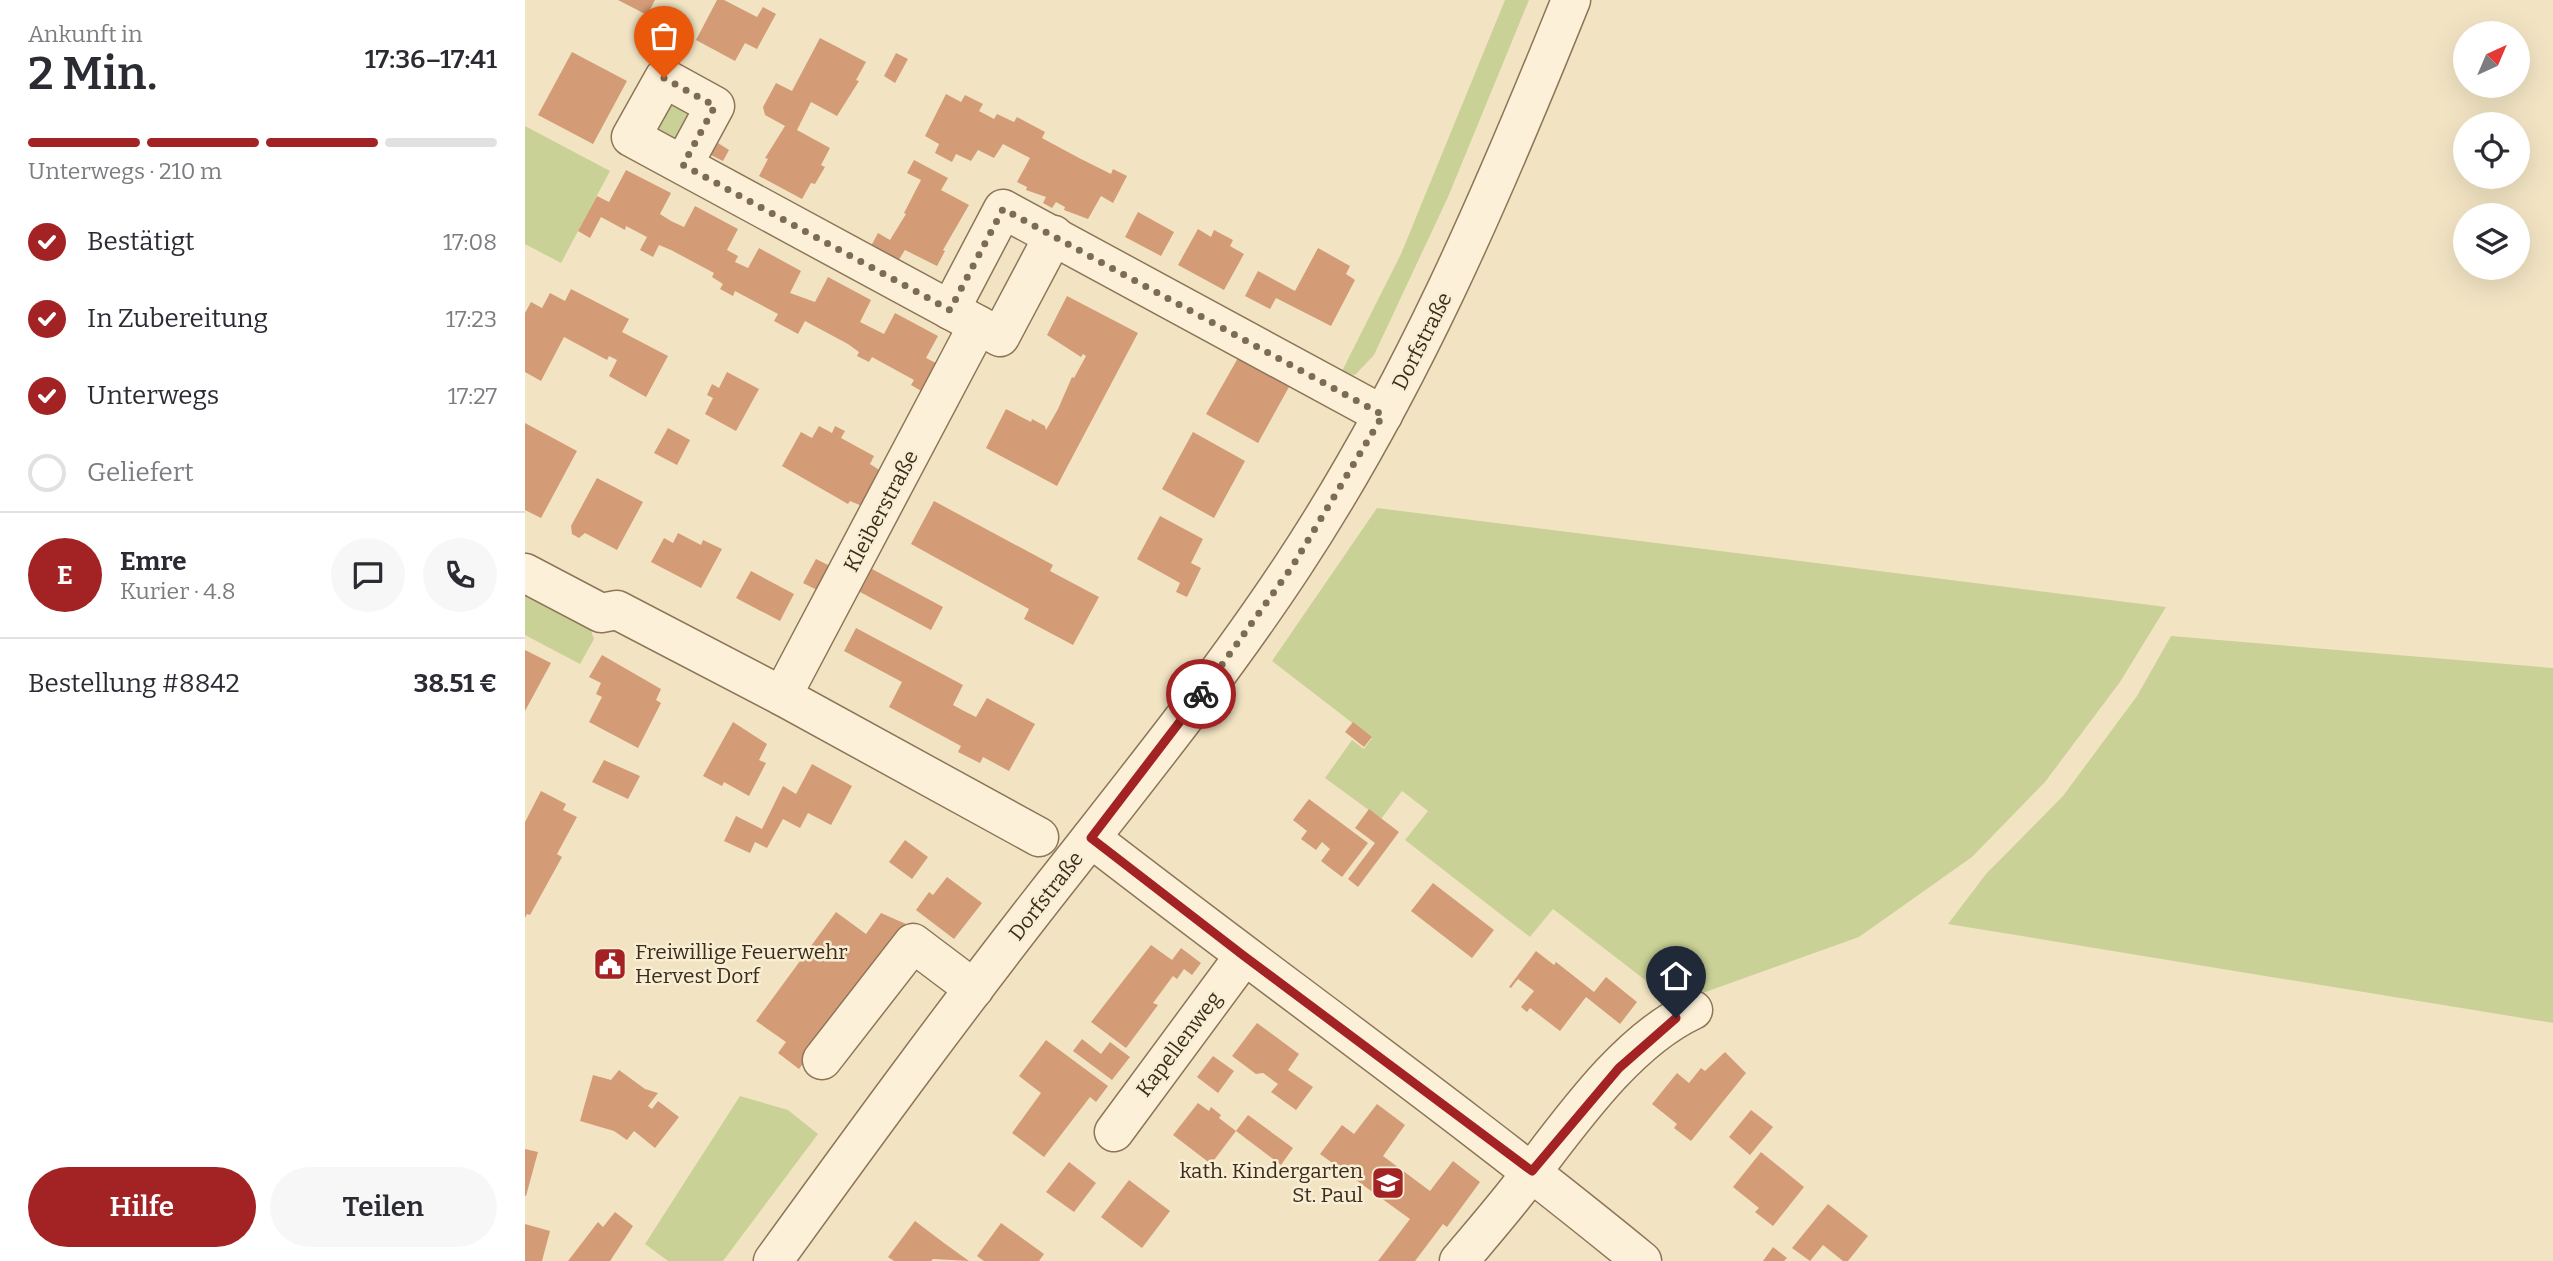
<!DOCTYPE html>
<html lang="de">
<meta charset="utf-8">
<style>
:root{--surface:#fff;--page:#f7f7f7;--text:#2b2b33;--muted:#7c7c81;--line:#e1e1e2;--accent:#a32324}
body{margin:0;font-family:Bitter,serif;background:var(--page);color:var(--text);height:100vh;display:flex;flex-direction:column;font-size:26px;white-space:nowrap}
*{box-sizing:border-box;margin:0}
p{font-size:23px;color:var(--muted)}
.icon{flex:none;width:38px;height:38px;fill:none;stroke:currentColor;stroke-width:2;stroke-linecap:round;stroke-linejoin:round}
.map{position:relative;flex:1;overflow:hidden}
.drawer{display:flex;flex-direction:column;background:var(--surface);width:525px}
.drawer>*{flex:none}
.needle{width:46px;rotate:44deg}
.tools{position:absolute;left:1928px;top:21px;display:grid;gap:14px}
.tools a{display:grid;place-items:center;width:77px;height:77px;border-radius:50%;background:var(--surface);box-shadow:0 7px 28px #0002;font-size:35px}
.pin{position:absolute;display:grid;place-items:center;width:60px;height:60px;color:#fff;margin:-72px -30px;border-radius:50% 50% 50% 0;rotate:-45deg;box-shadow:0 0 7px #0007}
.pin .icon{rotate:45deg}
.courier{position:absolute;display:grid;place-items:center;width:70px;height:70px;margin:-35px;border:5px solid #a32324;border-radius:50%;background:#fff;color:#222;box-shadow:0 2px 9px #0007}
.head em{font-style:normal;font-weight:600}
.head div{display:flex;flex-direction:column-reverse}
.head{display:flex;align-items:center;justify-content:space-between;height:119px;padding:0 28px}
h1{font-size:46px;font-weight:600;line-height:52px}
.bar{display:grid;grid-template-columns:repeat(4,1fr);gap:10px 7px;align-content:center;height:84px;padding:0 28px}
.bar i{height:9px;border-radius:5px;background:var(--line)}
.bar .current{background:var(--accent)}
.bar p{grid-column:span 4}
.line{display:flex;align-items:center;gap:18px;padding:0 28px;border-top:2px solid var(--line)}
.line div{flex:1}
.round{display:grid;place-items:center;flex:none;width:74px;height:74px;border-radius:37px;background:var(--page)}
ol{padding:0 28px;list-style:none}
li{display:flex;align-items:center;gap:21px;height:77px}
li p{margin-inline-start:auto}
li .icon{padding:7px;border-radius:50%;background:var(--accent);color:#fff;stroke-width:4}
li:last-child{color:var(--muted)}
li i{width:38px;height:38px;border:4px solid var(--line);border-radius:50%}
.cta{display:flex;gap:14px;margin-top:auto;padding:14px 28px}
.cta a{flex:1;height:80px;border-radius:42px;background:var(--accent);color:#fff;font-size:28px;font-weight:600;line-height:80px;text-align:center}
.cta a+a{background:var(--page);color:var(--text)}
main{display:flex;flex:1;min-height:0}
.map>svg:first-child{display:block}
</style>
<main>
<section class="drawer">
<div class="head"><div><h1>2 Min.</h1><p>Ankunft in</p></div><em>17:36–17:41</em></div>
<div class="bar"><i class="current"></i><i class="current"></i><i class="current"></i><i></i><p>Unterwegs · 210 m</p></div>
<ol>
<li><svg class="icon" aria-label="check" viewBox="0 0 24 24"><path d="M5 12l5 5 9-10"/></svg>Bestätigt<p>17:08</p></li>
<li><svg class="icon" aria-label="check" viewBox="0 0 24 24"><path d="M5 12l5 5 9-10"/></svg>In Zubereitung<p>17:23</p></li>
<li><svg class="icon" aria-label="check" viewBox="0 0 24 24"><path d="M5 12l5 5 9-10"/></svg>Unterwegs<p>17:27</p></li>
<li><i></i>Geliefert</li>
</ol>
<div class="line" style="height:126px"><b class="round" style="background:var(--accent);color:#fff">E</b><div><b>Emre</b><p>Kurier · 4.8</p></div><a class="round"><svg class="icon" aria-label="chat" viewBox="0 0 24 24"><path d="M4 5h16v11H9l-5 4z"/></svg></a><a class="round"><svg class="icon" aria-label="phone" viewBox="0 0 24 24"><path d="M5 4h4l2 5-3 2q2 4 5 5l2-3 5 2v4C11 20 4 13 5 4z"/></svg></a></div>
<div class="line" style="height:91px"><div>Bestellung #8842</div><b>38.51 €</b></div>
<div class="cta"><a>Hilfe</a><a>Teilen</a></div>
</section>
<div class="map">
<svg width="2028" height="1261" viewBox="0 0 2028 1261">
<rect width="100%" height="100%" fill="#f2e4c3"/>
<!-- green -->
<g fill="#cad196">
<polygon points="980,0 1004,0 923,197 849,355 830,375 816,373 876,254"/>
<polygon points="138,97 167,112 153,140 126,134"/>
<polygon points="0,126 85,171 36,263 0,244"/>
<polygon points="852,508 1641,607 1595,682 1520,782 1447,857 1334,937 1150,1003 1028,909 1005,937 880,840 903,811 877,791 856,819 800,778 827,740 839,749 847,738 747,661"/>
<polygon points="0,591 64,625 69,639 55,664 0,635"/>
<polygon points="1646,636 2028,668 2028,1023 1423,924 1461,874 1538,796 1612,696"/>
<polygon points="215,1096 263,1110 293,1134 198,1261 143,1261 120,1244"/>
</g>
<!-- building -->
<g fill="#d39c76">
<polygon points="93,0 130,0 122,15"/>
<polygon points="192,0 199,0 232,17 238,7 251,14 232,49 220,43 210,61 171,40"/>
<polygon points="295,38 341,62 331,80 334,81 312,116 286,102 272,130 305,148 296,165 300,167 290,184 286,183 277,199 234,176 243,159 240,158 260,126 240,115 238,107 251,83 267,91"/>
<polygon points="47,52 102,81 68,144 13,115"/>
<polygon points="371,53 383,59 370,83 359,76"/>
<polygon points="421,94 436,102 440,95 458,104 454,111 469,119 472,114 489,122 492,117 520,132 517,138 554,158 586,174 588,169 602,176 588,203 576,196 563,219 539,210 540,207 531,202 527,208 518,203 521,197 501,190 502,187 492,182 505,158 478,144 469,158 453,150 446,161 431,154 427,162 410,153 414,144 400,136"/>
<polygon points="193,143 204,150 198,161 186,155"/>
<polygon points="389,160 423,178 416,190 444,205 418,250 420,251 412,266 380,250 373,261 346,246 353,233 365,240 381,214 379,213 396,180 382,173"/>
<polygon points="101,170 146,193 135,214 146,221 159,227 170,206 213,229 202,250 213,256 210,262 223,268 234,248 276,271 265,293 290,302 303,277 346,300 335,322 359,334 370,313 413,336 401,358 413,364 398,392 386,385 389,380 347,357 344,362 332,356 334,352 323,344 280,321 273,334 249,321 253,314 210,291 208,296 195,289 198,284 187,277 189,273 146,250 134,245 128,257 115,250 122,237 101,226 100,230 76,217 65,238 53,231 72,196 84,202"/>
<polygon points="613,212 649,232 636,256 600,237"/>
<polygon points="673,229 686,237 689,230 708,240 705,246 719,254 699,290 653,265"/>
<polygon points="793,248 825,266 821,274 830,280 806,326 751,298 745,309 720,296 733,271 770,291"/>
<polygon points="46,289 104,319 97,332 143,356 121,397 84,376 92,360 84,356 82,360 39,337 16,381 0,372 0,313 6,302 17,308 25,293 40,301"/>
<polygon points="542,296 613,333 532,486 461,448 481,409 506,422 507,419 520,426 521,430 533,409 547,377 549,378 561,356 558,354 556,357 522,335"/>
<polygon points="713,358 764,387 733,443 681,414"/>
<polygon points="202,372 234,389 211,431 180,414 188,398 182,395 187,384 194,388"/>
<polygon points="0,423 52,451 16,518 0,510"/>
<polygon points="294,426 307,433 310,426 320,431 316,438 349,456 345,464 356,471 337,506 325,501 323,504 257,466 276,432 287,438"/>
<polygon points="143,428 165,440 152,465 129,453"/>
<polygon points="668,432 720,461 689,518 637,489"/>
<polygon points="72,478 118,502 92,550 60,533 54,538 47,534 46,526"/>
<polygon points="409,501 528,565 525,571 574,597 548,645 499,619 504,609 386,544"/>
<polygon points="635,516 678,539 666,563 676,568 662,597 651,592 655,583 612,559"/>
<polygon points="153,533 176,545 178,540 197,549 176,588 126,562 139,538 148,543"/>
<polygon points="291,559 305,566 292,590 278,583"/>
<polygon points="347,569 418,607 406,630 335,592"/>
<polygon points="226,571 269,594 255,621 211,598"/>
<polygon points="331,628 438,685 428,705 439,711 451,717 462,698 510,724 484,771 458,757 455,763 433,752 436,746 364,707 377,682 319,651"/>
<polygon points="0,650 26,663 0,711"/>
<polygon points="77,655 136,689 131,700 136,703 113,748 64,722 77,697 71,694 76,683 64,677"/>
<polygon points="208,722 242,744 234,760 241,763 224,796 199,782 197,786 178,776"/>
<polygon points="828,722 847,737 839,747 820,732"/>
<polygon points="79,760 115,776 103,799 67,782"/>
<polygon points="287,764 327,786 306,825 283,813 275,828 258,819 242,848 230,842 225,853 199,841 211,816 237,829 258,786 271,794"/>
<polygon points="16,791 41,804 38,810 52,817 32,854 37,857 5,915 2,914 0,918 0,822"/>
<polygon points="784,799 843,843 817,877 796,861 805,849 797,842 791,850 776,839 782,831 768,820"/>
<polygon points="844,809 874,832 833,887 823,879 850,843 830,828"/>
<polygon points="380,840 403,857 387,879 364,862"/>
<polygon points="422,877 457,903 429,939 391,910 404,892 408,895"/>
<polygon points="908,883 969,930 947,958 886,911"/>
<polygon points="311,912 341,934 356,913 381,924 274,1069 253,1053 261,1042 231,1021"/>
<polygon points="626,945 647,960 656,948 676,963 667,975 659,969 652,979 648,976 628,1003 633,1005 601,1048 566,1022"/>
<polygon points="1011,951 1029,965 1031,962 1069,992 1081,977 1112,1002 1095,1024 1061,997 1035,1031 1005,1008 1002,1012 996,1007 1009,991 993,979 986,988 984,987"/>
<polygon points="732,1023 774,1054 763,1070 788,1087 771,1110 746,1092 753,1084 738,1073 731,1074 707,1056"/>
<polygon points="557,1039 576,1054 585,1042 605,1057 587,1080 548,1051"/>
<polygon points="521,1040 583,1086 571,1102 565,1097 519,1157 487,1133 516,1093 494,1076"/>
<polygon points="1200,1052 1221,1073 1166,1141 1149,1128 1152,1124 1127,1104 1152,1073 1164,1083 1176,1068 1180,1071"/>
<polygon points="688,1056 709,1071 693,1093 672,1077"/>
<polygon points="94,1070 120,1089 133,1093 123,1106 127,1109 133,1101 154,1117 130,1148 109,1131 102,1140 89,1131 55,1121 68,1075 86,1080"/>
<polygon points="673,1103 684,1111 686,1107 696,1115 694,1118 711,1131 686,1164 648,1135"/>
<polygon points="852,1104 880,1125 858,1156 905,1191 928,1161 955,1182 922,1227 918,1224 890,1261 853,1261 885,1219 795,1154 817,1125 829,1134"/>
<polygon points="1226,1110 1248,1127 1225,1155 1204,1137"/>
<polygon points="723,1115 768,1148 756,1165 711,1131"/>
<polygon points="0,1149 13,1152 1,1196 0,1196"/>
<polygon points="1236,1152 1279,1187 1248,1226 1230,1212 1234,1208 1208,1187"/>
<polygon points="544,1162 571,1183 549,1212 521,1192"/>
<polygon points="604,1180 645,1211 617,1248 576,1217"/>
<polygon points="1303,1204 1343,1236 1323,1261 1318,1261 1298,1245 1285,1261 1267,1248"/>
<polygon points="90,1212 108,1226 85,1261 43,1261 73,1222 78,1227"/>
<polygon points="390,1221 419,1243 444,1261 408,1259 406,1261 369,1261 363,1257"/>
<polygon points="476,1223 519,1254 514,1261 459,1261 452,1256"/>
<polygon points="0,1224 25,1231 17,1261 0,1261"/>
<polygon points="1248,1247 1262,1258 1259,1261 1238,1261"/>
</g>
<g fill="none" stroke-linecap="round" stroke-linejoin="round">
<defs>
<g id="minor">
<path d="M 158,165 L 190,106 L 139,78 L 106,137 C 222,200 337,262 453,325 L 475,337 L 529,235"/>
<polyline points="425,310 478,209 858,415"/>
<polyline points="0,573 76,613 92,610 257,696 514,837"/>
<polyline points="257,696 453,325"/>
<path d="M 566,838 C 749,980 938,1114 1117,1261"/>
<polyline points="297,1060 388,943 449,989"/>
<polyline points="589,1132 719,956"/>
<path d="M 248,1261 C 345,1127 443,993 546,863 C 622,766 699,670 767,567 C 884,390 967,196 1046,0"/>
<path d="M 934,1261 C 955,1236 976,1212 996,1186 C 1042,1127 1099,1042 1168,1010"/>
</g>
</defs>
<!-- minor casing -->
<use href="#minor" stroke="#8e7558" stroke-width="41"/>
<!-- minor -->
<use href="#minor" stroke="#fcf1d8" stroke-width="38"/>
</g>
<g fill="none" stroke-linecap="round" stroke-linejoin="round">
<!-- done -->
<polyline stroke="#7c6c57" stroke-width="7" stroke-dasharray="0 12.6" points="139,78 190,106 158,165 425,310 478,209 858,415 767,567 676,694"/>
<!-- route -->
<polyline stroke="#a32324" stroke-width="9" points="676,694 566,838 719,956 1007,1171 1094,1068 1151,1018"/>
</g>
<!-- icons -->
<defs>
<symbol id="civic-square" viewBox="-11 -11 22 22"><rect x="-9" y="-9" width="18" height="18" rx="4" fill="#a32324" stroke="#f8eed4"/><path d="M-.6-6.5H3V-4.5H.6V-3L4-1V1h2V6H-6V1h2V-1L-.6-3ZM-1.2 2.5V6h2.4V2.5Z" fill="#fff"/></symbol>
<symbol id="school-square" viewBox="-11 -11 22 22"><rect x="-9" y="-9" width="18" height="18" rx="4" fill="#a32324" stroke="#f8eed4"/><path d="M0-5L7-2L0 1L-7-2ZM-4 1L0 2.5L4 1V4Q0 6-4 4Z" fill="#fff"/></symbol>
</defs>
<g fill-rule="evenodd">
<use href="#civic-square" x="66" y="945" width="38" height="38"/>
<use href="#school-square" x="844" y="1164" width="38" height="38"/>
</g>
<g text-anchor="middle" stroke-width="5" stroke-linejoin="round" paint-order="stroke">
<!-- street labels -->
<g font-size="21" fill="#3d2c1d" stroke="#f8eed4">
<text transform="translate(897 341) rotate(-63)" y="7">Dorfstraße</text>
<text transform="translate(356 511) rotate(-62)" y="7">Kleiberstraße</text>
<text transform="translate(521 896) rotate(-52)" y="7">Dorfstraße</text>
<text transform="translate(654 1044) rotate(-53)" y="7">Kapellenweg</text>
</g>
<!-- poi labels -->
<g font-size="21" fill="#3d2c1d" stroke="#f8eed4" text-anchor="start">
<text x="110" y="959">Freiwillige Feuerwehr<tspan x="110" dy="24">Hervest Dorf</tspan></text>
<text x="838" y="1178" text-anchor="end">kath. Kindergarten<tspan x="838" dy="24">St. Paul</tspan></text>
</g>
</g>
</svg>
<div class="tools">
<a><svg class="needle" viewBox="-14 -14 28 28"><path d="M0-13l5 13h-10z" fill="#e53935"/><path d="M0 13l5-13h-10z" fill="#7c7c81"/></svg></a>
<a><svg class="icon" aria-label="locate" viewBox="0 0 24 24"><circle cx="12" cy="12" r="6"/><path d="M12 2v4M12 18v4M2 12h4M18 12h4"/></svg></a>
<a><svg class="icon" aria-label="layers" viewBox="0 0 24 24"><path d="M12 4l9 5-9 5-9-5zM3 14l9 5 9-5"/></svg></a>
</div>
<div class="pin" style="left:139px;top:78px;background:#ea580c"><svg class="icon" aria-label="bag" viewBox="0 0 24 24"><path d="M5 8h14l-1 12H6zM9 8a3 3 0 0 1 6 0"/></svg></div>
<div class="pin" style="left:1151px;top:1018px;background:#1f2937"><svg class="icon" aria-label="home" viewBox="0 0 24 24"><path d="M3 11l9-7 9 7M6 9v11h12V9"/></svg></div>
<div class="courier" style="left:676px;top:694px"><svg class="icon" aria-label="bike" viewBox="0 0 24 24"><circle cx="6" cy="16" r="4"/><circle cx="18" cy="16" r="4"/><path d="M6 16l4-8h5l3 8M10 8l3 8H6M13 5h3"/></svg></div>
</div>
</main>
